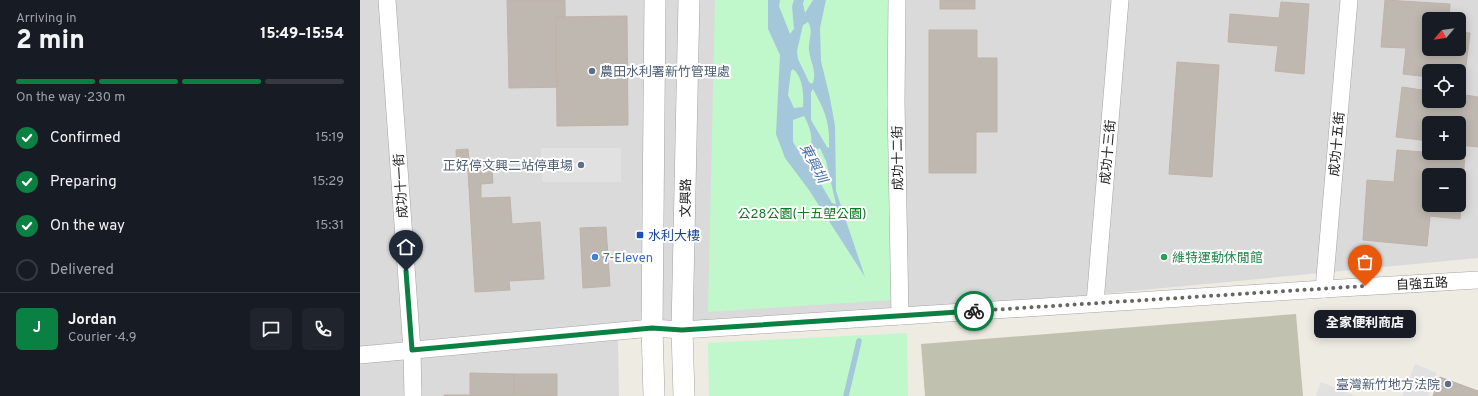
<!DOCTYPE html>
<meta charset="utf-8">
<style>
:root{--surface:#171b24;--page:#20242c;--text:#f1f3f6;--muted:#9ea1a6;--line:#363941;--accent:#0b8043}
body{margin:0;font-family:Overpass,"Noto Sans TC",sans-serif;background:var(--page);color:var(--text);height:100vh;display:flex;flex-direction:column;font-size:15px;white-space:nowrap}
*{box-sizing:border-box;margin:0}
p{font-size:13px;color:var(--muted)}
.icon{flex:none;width:22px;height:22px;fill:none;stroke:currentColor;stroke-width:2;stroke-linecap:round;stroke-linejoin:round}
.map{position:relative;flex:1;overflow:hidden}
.side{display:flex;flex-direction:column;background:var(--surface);width:360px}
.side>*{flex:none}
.needle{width:26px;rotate:241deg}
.fabs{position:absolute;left:1062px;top:12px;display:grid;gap:8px}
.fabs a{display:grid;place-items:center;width:44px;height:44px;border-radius:6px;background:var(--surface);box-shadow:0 2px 10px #0003;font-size:20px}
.pin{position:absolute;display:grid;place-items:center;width:34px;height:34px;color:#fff;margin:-41px -17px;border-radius:50% 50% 50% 0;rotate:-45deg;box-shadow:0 0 4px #0007}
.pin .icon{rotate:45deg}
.courier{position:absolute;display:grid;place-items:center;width:40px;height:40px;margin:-20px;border:3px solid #0b8043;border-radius:50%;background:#fff;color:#222;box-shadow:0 1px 5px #0007}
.bubble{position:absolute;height:28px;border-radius:6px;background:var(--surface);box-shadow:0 2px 10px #0003;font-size:13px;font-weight:800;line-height:28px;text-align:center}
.head em{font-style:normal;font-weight:800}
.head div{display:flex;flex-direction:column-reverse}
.head{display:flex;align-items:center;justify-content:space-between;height:68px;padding:0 16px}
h1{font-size:26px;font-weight:800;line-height:30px}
.bar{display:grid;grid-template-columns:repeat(4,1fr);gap:6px 4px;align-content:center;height:48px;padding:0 16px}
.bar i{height:5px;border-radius:3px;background:var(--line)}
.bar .selected{background:var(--accent)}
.bar p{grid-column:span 4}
.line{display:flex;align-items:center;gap:10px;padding:0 16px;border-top:1px solid var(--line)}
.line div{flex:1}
.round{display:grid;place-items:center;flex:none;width:42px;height:42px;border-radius:6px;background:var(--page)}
ol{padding:0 16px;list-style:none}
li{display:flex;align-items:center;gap:12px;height:44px}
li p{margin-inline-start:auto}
li .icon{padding:4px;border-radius:50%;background:var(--accent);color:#fff;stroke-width:4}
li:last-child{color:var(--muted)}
li i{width:22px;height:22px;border:2px solid var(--line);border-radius:50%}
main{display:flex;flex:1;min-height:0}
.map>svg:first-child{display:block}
</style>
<main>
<section class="side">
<div class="head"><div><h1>2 min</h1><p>Arriving in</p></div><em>15:49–15:54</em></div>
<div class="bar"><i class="selected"></i><i class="selected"></i><i class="selected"></i><i></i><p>On the way · 230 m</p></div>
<ol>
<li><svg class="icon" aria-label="check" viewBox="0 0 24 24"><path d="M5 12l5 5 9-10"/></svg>Confirmed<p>15:19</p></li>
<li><svg class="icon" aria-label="check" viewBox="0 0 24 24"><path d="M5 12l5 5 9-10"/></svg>Preparing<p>15:29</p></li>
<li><svg class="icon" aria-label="check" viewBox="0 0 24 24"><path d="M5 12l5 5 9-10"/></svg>On the way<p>15:31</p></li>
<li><i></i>Delivered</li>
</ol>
<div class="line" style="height:72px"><b class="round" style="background:var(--accent);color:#fff">J</b><div><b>Jordan</b><p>Courier · 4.9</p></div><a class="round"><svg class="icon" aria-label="chat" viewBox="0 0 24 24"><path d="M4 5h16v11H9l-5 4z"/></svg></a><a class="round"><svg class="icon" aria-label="phone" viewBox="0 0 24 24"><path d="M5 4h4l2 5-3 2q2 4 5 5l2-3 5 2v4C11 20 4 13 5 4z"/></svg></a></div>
</section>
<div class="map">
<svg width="1118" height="396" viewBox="0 0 1118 396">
<rect width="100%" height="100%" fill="#eeebe3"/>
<!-- residential -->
<path fill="#dbdada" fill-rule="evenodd" d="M 0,0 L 1118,0 L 1118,258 L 258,340 L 259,396 L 0,396 ZM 1069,19 L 1099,19 L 1099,49 L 1069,49 ZM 1069,71 L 1099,71 L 1099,101 L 1069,101 ZM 1069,123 L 1099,123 L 1099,153 L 1069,153 ZM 1069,175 L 1099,175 L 1099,205 L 1069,205 Z"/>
<!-- construction -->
<polygon fill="#c0c2af" points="936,314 943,396 565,396 561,344"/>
<!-- park -->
<g fill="#c0f7cb">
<polygon points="355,0 532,0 533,300 348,312"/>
<polygon points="547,333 548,396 349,396 348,343"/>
</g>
<!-- parking -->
<g fill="#e1e1e1">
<polygon points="181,148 261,148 261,182 182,182"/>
<polygon points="1055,364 1077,373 1068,396 1042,396"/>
<polygon points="961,382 996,396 956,396"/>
</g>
<!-- water -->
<path fill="#a4c8da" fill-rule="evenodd" d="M 408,0 L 420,0 L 419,6 L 430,34 L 434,29 L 432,6 L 434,0 L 444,0 L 443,4 L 445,13 L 453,0 L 466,0 L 460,28 L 461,61 L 470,98 L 475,126 L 476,191 L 505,277 L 449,190 L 425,158 L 416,134 L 420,55 L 408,29 ZM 448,22 C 454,32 448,40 449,50 C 450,61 458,74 452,84 L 449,82 L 438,59 L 437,51 L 443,25 ZM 433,69 C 443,77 444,95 443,107 L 434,108 L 428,95 L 431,71 ZM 453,89 C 465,111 470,122 469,148 L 467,147 L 451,120 L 451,92 ZM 444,116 C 454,135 453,143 446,163 L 433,142 L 433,120 ZM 460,148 L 466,161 L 476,204 L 472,203 L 455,174 L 453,167 L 456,150 Z"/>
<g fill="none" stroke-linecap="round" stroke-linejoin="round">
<!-- stream -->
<polyline stroke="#a4c8da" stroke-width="5.5" points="486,396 499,341"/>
</g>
<!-- building -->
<g fill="#beb8b0" stroke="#bfb3a6" fill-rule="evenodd">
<polygon points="147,0 205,0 206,87 149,88"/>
<rect x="580" y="0" width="35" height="9"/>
<polygon points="1025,0 1090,4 1089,19 1069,19 1069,49 1099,49 1099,32 1110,33 1104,82 1099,81 1099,71 1069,71 1069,77 1043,74 1046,48 1021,47"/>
<polygon points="921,2 949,4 944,74 915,71 918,46 868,42 870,14 919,18"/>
<polygon points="267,16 268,125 197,126 196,17"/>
<polygon points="569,30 617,30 617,58 637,58 637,132 616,132 616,173 569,173"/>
<polygon points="817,62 859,65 852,177 809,174"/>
<polygon points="1042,87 1069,91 1069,101 1099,101 1099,94 1118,97 1118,147 1099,145 1099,123 1069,123 1069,141 1036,137"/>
<polygon points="108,149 109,160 131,159 133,183 121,184 121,198 150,197 152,224 180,222 184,279 149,281 150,290 115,292 108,171 97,171 96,150"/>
<path d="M 1037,150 L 1105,155 L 1100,219 L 1070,216 L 1067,246 L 1003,240 L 1007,180 L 1034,182 ZM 1069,175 L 1099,175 L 1099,205 L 1069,205 Z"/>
<polygon points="246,227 250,286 223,288 220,228"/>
<polygon points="110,373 154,374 154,396 84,396 84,395 110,395"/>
<rect x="154" y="374" width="43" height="22"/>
<polygon points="1080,377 1118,391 1118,396 1073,396"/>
</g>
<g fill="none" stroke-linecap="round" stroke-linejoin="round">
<defs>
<g id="minor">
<polyline points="27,0 52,350 53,396"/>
<polyline points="537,0 536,102 540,316"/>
<polyline points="964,289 989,0"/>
<polyline points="735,303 760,0"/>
<polyline points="0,355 292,328 322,330 964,289 1118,280"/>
</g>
<g id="tertiary">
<polyline points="294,396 292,328 295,0"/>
<polyline points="324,396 322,330 329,0"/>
</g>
</defs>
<!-- minor casing -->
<use href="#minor" stroke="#a4a4a4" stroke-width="18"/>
<!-- tertiary casing -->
<use href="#tertiary" stroke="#a4a4a4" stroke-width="22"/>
<!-- minor -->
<use href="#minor" stroke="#fff" stroke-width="17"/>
<!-- tertiary -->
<use href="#tertiary" stroke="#fff" stroke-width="21"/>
</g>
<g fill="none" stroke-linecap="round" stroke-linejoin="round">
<!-- done -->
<polyline stroke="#666562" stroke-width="4" stroke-dasharray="0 7.2" points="614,311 1005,286"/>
<!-- route -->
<polyline stroke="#0b8043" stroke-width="5" points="46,271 52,350 292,328 322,330 614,311"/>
</g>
<!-- markers -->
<g fill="#5c6f8a" stroke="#fff" stroke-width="1.5">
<circle cx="232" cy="71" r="4"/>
<circle cx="221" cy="165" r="4"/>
<circle cx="1088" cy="384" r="4"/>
</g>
<rect fill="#1a4fb4" stroke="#fff" stroke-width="1.5" x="276" y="231" width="8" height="8" rx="2"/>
<circle fill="#3f7fe0" stroke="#fff" stroke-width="1.5" cx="235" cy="257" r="4"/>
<circle fill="#2e9e5b" stroke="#fff" stroke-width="1.5" cx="804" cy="257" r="4"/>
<g text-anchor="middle" stroke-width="4" stroke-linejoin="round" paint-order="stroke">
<!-- service labels -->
<g font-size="13" fill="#4e5e75" stroke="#fff" text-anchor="end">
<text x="240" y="76" text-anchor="start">農田水利署新竹管理處</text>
<text x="213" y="170">正好停文興二站停車場</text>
<text x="1080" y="389">臺灣新竹地方法院</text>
</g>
<!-- street labels -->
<g font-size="13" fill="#1d1d1d" stroke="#fff">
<text transform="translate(976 144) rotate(-85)" y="5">成功十五街</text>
<text transform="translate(747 152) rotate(-85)" y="5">成功十三街</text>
<text transform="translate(537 158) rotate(-91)" y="5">成功十二街</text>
<text transform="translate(40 186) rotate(-94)" y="5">成功十一街</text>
<text transform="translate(325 198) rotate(-89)" y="5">文興路</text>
<text transform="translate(1062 283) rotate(-3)" y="5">自強五路</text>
</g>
<!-- park labels -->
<g font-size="13" fill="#0f7722" stroke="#fff">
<text x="442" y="218">公28公園(十五塱公園)</text>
</g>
<!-- transit labels -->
<g font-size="13" fill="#164399" stroke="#fff" text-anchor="start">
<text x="288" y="240">水利大樓</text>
</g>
<!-- shop labels -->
<g font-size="13" fill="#366cbe" stroke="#fff" text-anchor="start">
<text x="243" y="262">7-Eleven</text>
</g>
<!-- leisure labels -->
<g font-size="13" fill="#27864d" stroke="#fff" text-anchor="start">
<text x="812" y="262">維特運動休閒館</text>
</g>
<!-- water labels -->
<g font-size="14" font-style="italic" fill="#4d71a9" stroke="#fff">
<text transform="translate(454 163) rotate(62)" y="5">東興圳</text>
</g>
</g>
</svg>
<div class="fabs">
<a><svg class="needle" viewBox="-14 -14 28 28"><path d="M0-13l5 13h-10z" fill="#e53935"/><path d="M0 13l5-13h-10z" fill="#9ea1a6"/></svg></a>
<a><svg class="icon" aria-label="locate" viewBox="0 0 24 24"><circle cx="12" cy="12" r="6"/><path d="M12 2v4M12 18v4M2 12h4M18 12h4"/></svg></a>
<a>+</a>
<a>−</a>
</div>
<div class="pin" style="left:1005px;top:286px;background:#ea580c"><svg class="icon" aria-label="bag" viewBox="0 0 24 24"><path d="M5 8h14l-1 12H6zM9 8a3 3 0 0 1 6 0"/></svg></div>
<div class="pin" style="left:46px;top:271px;background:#1f2937"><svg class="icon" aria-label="home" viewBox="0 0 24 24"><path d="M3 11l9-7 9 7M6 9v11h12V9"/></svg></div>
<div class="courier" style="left:614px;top:311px"><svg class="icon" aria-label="bike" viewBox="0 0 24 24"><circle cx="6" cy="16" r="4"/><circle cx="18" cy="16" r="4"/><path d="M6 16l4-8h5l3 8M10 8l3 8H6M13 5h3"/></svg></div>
<div class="bubble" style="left:954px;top:310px;width:102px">全家便利商店</div>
</div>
</main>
